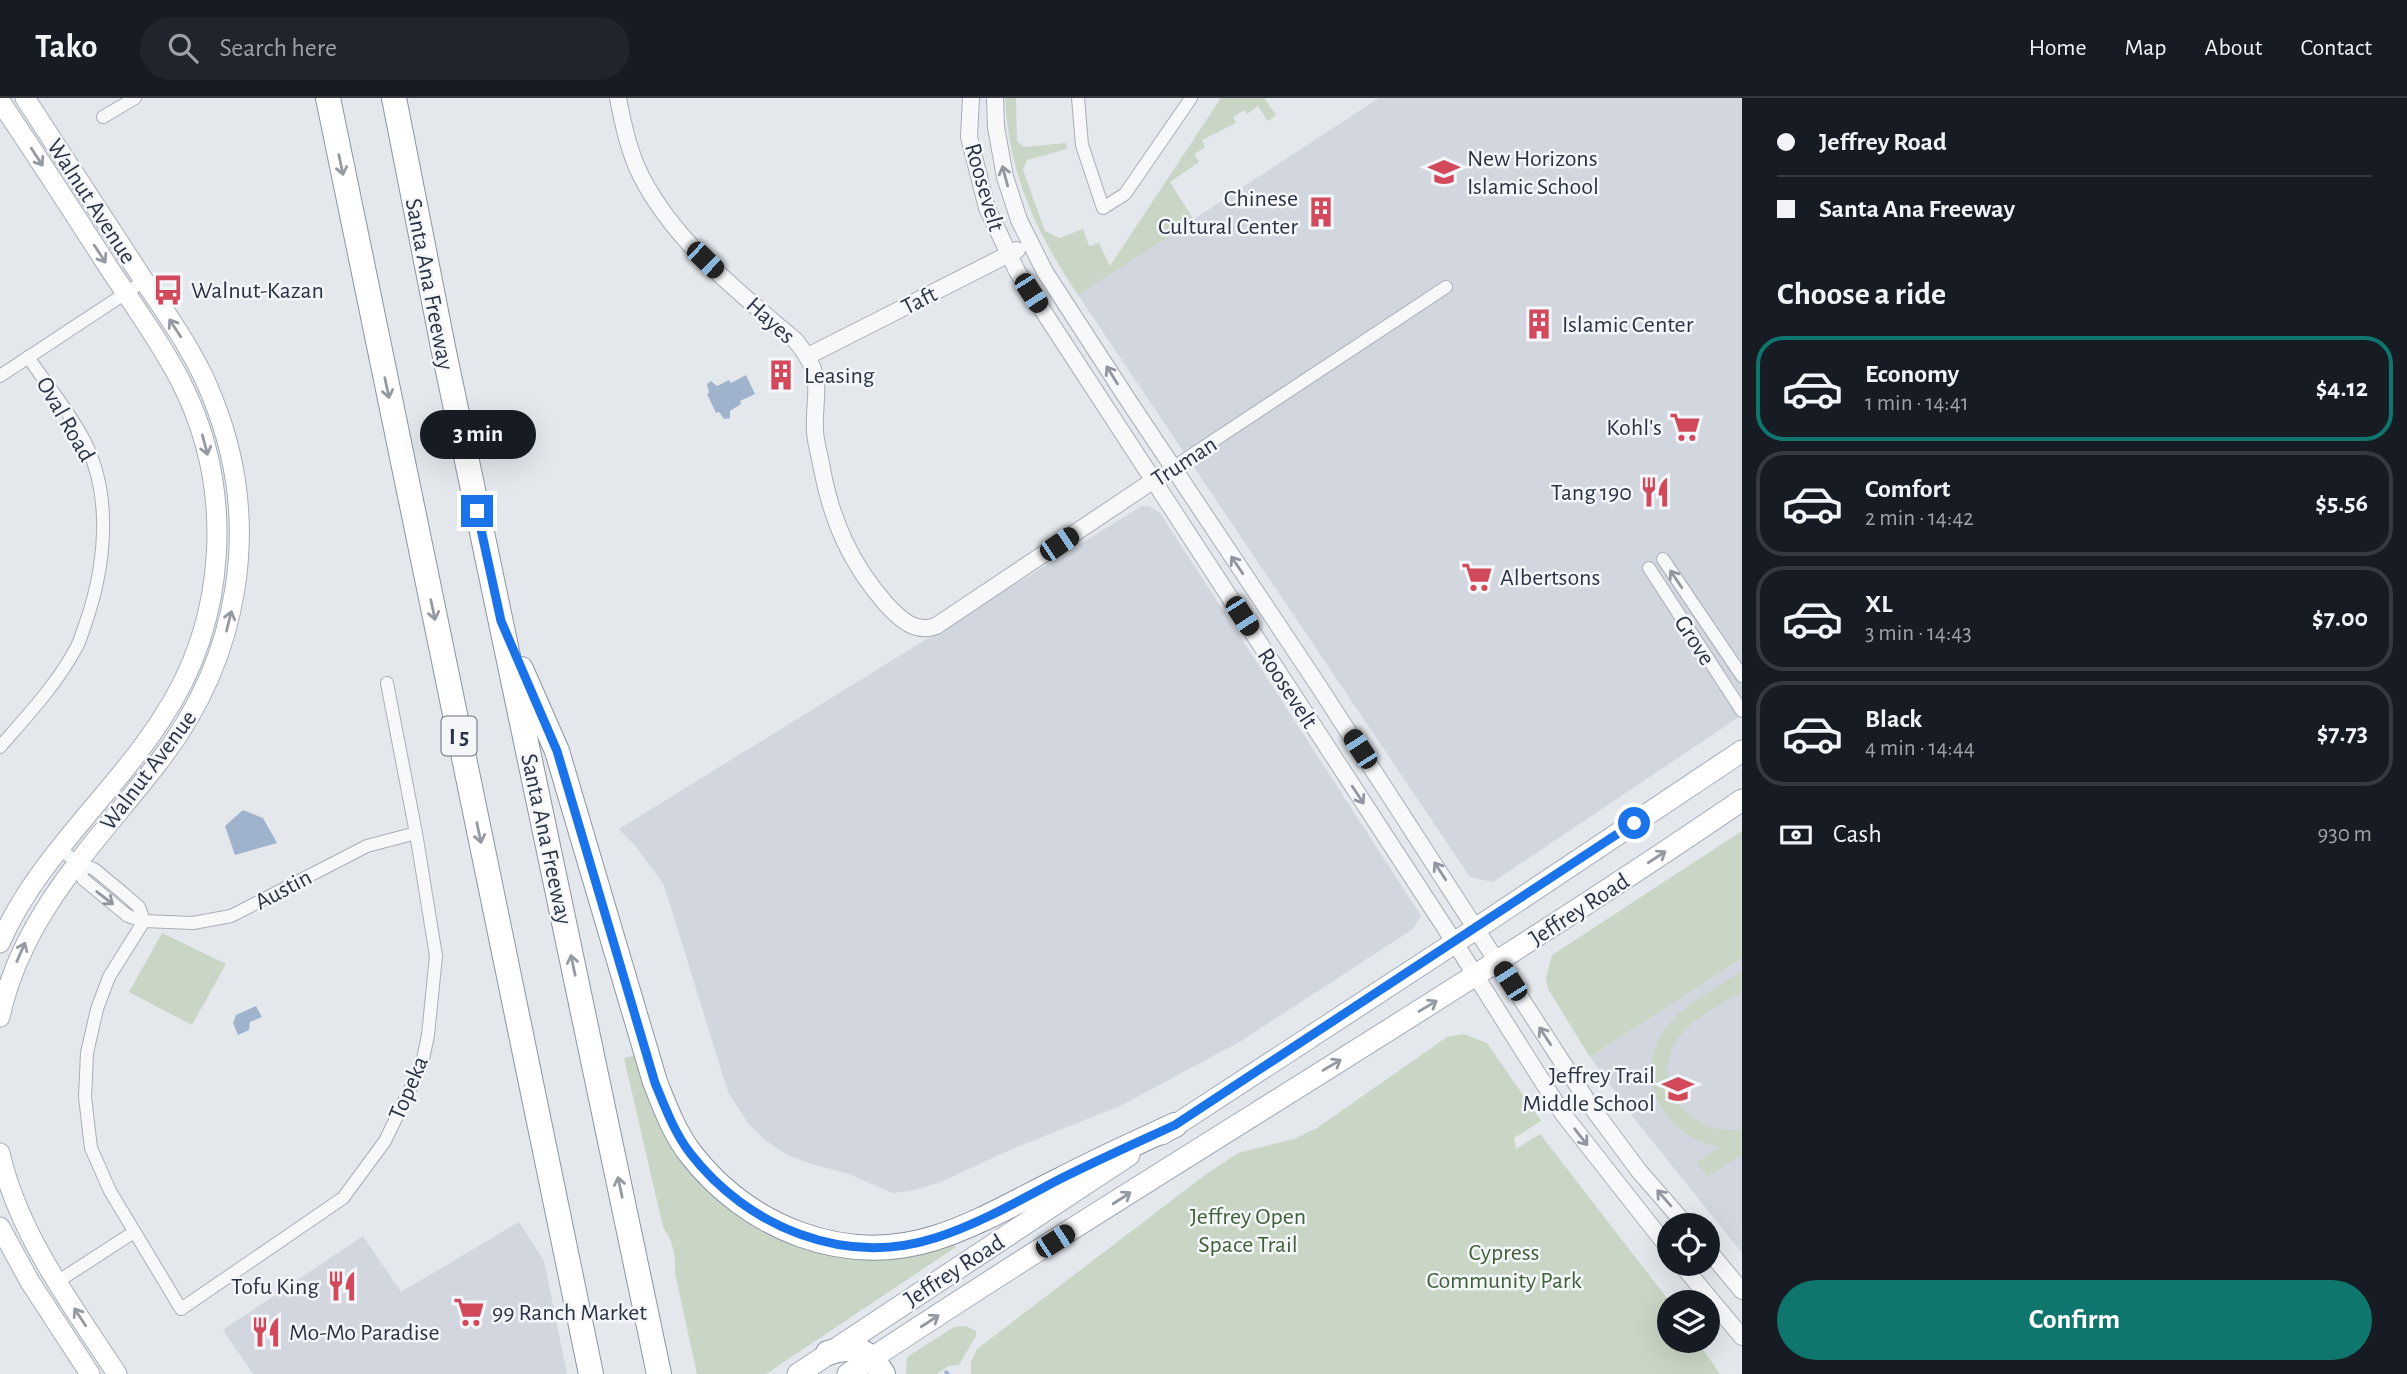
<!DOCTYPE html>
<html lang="en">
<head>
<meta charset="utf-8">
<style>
	body { margin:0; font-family:"Alegreya Sans",sans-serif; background:#20242c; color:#f1f3f6; height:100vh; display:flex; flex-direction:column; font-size:26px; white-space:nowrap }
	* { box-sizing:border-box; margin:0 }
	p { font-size:23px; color:#9ea1a6 }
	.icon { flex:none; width:38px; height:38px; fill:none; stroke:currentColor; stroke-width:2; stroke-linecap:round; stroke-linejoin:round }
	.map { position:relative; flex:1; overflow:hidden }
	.drawer { display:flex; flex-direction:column; background:#171b24; width:665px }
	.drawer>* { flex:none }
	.hud { display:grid; align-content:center; height:154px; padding:0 35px; background:#171b24 }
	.controls { position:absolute; left:1657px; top:1115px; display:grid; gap:14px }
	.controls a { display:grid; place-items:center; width:63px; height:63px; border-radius:50%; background:#171b24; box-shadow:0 7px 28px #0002; font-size:35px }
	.end { position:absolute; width:32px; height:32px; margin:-16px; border:9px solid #1a73e8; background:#fff; box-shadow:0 0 0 4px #fff }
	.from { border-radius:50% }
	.bubble { position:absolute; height:49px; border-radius:24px; background:#171b24; box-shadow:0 7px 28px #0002; font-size:23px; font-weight:700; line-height:49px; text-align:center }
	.car { position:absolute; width:21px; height:42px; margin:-21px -10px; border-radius:9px; box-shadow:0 0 5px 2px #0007; background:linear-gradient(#222 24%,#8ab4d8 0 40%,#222 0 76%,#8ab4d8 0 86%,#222 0) }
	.hud b { display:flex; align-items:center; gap:24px; height:66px; font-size:26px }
	.hud b+b { border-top:2px solid #363941 }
	.hud i { width:18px; height:18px; background:#f1f3f6 }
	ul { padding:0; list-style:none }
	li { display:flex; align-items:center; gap:21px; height:105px; margin:0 14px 10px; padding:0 21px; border:4px solid #363941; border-radius:28px }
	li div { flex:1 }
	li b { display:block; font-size:26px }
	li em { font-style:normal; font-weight:700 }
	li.current { border-color:#0f766e }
	li>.icon { width:63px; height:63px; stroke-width:1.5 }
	h2 { padding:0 35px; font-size:32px; line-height:84px }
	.pay { display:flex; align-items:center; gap:18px; height:77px; padding:0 35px; font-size:26px }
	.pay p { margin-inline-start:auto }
	.cta { display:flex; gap:14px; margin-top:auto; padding:14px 35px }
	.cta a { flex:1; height:80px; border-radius:42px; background:#0f766e; color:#fff; font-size:28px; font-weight:700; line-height:80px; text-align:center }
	header { display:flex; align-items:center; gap:42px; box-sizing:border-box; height:98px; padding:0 35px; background:#171b24; border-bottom:2px solid #363941 }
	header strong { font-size:33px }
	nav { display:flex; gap:38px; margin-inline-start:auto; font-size:24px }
	.search { width:490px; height:63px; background:#20242c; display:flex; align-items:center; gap:18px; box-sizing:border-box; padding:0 24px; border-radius:38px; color:#9ea1a6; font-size:26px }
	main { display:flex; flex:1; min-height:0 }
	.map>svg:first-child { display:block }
	.built { fill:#d2d6de }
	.green { fill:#c9d6c5 }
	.water { fill:#9fb4cc }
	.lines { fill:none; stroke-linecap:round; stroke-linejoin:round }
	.stream { stroke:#9fb4cc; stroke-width:3.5 }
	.minor-casing { stroke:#a9aeb7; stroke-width:14 }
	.tertiary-casing { stroke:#a9aeb7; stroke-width:18 }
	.secondary-casing { stroke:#a9aeb7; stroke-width:21 }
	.primary-casing { stroke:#a3abb8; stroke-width:23 }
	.motorway-casing { stroke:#8b94a3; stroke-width:26 }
	.minor { stroke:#f7f8fa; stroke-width:12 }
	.tertiary { stroke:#f7f8fa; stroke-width:16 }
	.secondary { stroke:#fff; stroke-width:19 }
	.primary { stroke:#fff; stroke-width:21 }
	.motorway { stroke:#fff; stroke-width:24 }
	.oneway { stroke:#959aa2 }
	.oneway2 { stroke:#9196a0 }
	.route { stroke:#1a73e8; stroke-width:9 }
	.labels { text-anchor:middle; stroke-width:5; stroke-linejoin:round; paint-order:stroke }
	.shield { fill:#f4f6f9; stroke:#676e7b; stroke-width:2 }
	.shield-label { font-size:23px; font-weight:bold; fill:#2b3445 }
	.poi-label { font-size:24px; fill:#2b3445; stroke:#f4f6f9; text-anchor:start }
	.street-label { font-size:24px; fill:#2b3445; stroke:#f4f6f9 }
	.park-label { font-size:24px; fill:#3f6138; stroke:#f4f6f9 }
</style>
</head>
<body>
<header>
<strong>Tako</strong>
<div class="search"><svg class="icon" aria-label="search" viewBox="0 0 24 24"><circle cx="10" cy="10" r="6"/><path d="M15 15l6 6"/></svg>Search here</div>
<nav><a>Home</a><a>Map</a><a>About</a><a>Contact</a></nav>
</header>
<main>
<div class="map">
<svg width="1742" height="1276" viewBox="0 0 1742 1276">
	<rect width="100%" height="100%" fill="#e4e7ec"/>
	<!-- built -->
	<path class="built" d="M1379,0H1742V617L1493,784L1470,779L1078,197Z
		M1142,408H1149L1160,415L1421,818L1413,831L1241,943L1122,1007L1010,1052L938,1085L910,1093L892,1095L849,1076L811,1066L788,1057L765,1042L748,1025L728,994L664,787L634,746L619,731Z
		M1742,860V1155L1637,1024L1590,959Z
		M519,1124L544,1163L567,1276H253L223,1232L363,1138L401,1194Z"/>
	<!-- green -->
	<path class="green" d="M1005,0H1016L1017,43L1024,49L1066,45L1067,51L1027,62L1023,72L1045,133L1059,140L1083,131L1089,148L1099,145L1110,168L1221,0H1264L1276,17L1268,23L1258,8L1247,16L1244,12L1233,19L1236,25L1202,42L1205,49L1194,56L1199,64L1170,84L1194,122L1078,197C1036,134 1009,77 1005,0Z
		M1742,733V860L1590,959L1548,891L1546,880L1552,857Z
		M162,835L226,866L192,927L129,894Z
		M1742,873V893C1721,907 1691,920 1677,942C1648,987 1692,1041 1742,1031V1056L1707,1079L1697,1064L1720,1049C1663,1039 1629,976 1668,927C1686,904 1718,889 1742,873Z
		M1464,936L1487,945L1541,1023L1514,1040L1516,1051L1540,1036L1670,1204V1242L1697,1243L1720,1276H971V1264L977,1251L1205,1077L1238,1055L1294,1041L1317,1030L1447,939Z
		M638,957L656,1013L777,1137L952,1145L956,1149L766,1276H697L675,1175C676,1158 673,1143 663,1129L624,960Z
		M966,1228L976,1233V1238L959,1267L948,1268L937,1276H906L907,1259L954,1229Z"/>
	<!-- water -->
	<path class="water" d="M746,277L755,296L740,303L741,306L730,313V320L724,321L719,314L716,315L707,296L709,295L707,286L711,283L717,288L729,282L731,285Z
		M243,712L263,720L277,745L235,757L225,728Z
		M256,908L262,919L250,924L249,932L238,937L233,925L236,917Z"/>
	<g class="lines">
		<!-- stream -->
		<path class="stream" d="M946,1274L948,1276"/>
		<!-- minor casing -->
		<g class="minor-casing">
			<path id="minor" d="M1078,0L1082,47L1103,110L1125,96L1191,0
				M103,19L135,0
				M0,278L144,183
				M1154,382L1446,189
				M1663,461L1742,578
				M1649,470L1742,613
				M0,649C26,619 56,587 75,552C80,544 82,535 85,527C105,470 113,400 85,344C70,314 47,287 28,259
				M60,751L78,765L94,771L123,795L139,809L144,823
				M78,765L83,781L128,818L144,823L193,825L231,818L367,748L416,735
				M144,823L109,879L97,911L87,955L85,999L91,1050L110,1093L181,1211L343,1100L385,1043L422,966L428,937L436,858L416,735L387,585
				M57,1184L134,1134"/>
		</g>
		<!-- tertiary casing -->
		<g class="tertiary-casing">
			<path id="tertiary" d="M618,0C623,26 629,54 641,78C676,146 739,194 796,243C827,282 813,292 815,334C816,346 820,359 822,371C832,424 851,466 886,506C900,521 915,536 936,528L1154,382
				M971,0L969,39L987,110L1017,173L1455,845L1563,1016L1670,1152
				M995,0L996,29L1005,79L1019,122L1045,174L1128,302L1316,584L1590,1007L1639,1073L1686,1127
				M808,258L1017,152
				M1708,1152L1742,1193
				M1681,1166L1742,1239"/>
		</g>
		<!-- secondary casing -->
		<g class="secondary-casing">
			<path id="secondary" d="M0,3C36,57 72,112 107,167C132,205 160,243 181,284C235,391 228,522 161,622C111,699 37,760 0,845
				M0,919C22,816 96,745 158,665C240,560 263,426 213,301C196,256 167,217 141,178C102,118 63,59 25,0
				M0,1055C19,1138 71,1205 117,1276
				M0,1129L30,1184L90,1276"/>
		</g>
		<!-- primary casing -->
		<g class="primary-casing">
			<path id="primary" d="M1162,1036L1477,830L1742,653
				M798,1276L1129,1057
				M848,1276C1143,1080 1449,902 1742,702"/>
		</g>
		<!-- motorway casing -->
		<g class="motorway-casing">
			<path id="motorway" d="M328,0L591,1276
				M394,0L443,249L659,1276
				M521,571L557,653L655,984C665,1009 674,1034 690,1055C747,1129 843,1169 935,1140C979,1126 1019,1102 1060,1082C1098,1062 1136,1045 1175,1027
				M828,1255C856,1246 868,1252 883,1276"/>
		</g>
		<!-- minor -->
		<use href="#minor" class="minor"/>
		<!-- tertiary -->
		<use href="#tertiary" class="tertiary"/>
		<!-- secondary -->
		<use href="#secondary" class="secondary"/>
		<!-- primary -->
		<use href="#primary" class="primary"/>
		<!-- motorway -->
		<use href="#motorway" class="motorway"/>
	</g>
	<!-- one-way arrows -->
	<defs><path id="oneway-shaft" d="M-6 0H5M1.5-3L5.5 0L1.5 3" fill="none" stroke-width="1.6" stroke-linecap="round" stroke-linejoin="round" transform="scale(1.75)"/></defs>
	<g class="oneway">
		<use href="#oneway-shaft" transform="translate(37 59) rotate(57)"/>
		<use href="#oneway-shaft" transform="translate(341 67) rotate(78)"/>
		<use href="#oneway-shaft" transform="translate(100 156) rotate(57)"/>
		<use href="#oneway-shaft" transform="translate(175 230) rotate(-123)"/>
		<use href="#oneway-shaft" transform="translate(387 290) rotate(78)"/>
		<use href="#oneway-shaft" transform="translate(205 347) rotate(75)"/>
		<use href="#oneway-shaft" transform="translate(433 512) rotate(78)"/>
		<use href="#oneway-shaft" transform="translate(229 523) rotate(-76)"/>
		<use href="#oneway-shaft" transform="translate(479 735) rotate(78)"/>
		<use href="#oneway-shaft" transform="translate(1657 759) rotate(-33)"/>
		<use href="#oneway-shaft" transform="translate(21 854) rotate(-66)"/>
		<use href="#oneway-shaft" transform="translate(573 867) rotate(-102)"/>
		<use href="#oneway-shaft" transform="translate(1428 908) rotate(-31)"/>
		<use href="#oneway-shaft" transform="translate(1332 967) rotate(-31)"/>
		<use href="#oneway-shaft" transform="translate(620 1089) rotate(-102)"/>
		<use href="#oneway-shaft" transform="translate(1122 1100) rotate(-33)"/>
		<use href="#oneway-shaft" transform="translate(80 1219) rotate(-123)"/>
		<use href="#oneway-shaft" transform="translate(930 1223) rotate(-33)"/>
	</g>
	<g class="oneway2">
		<use href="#oneway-shaft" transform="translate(1005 78) rotate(-105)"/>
		<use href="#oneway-shaft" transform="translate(1112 277) rotate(-122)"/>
		<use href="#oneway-shaft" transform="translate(1237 467) rotate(-124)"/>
		<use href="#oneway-shaft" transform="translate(1676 481) rotate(-124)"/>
		<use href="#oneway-shaft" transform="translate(1358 697) rotate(57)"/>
		<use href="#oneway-shaft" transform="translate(1440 773) rotate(-123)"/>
		<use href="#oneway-shaft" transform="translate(105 800) rotate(38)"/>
		<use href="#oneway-shaft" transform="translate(1545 938) rotate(-123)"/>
		<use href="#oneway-shaft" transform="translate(1581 1039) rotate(52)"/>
		<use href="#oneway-shaft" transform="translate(1664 1100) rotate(-131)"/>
	</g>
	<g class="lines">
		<!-- route -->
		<path class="route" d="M477,413L501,523L557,653L655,985C665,1009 674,1034 690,1055C747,1129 844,1169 935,1140C979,1126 1020,1102 1060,1081C1098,1062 1136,1045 1175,1027L1634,725"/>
	</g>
	<!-- icons -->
	<defs>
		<g id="school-bare" transform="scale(2.415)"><path d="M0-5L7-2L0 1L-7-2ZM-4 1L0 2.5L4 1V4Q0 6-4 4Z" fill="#d1495b" stroke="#f4f6f9" stroke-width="2.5" paint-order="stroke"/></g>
		<g id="building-bare" transform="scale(2.415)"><path d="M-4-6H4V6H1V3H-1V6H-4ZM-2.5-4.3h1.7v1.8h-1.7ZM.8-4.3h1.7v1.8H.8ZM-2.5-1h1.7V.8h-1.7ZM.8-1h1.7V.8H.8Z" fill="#d1495b" stroke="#f4f6f9" stroke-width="2.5" paint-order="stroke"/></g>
		<g id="bus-bare" transform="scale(2.415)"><path d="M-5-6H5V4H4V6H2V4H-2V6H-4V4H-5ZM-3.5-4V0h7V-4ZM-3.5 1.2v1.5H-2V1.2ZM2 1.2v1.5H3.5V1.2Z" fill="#d1495b" stroke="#f4f6f9" stroke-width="2.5" paint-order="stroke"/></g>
		<g id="supermarket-bare" transform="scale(2.415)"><path d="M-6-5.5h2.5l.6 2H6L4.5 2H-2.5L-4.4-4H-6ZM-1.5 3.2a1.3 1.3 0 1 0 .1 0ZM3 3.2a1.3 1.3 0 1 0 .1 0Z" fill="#d1495b" stroke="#f4f6f9" stroke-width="2.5" paint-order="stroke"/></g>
		<g id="restaurant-bare" transform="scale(2.415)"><path d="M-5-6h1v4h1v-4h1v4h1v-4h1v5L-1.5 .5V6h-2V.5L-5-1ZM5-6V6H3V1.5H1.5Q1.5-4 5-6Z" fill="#d1495b" stroke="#f4f6f9" stroke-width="2.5" paint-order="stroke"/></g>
	</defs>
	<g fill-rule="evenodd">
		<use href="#school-bare" x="1444" y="74"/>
		<use href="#building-bare" x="1321" y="114"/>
		<use href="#bus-bare" x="168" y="192"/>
		<use href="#building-bare" x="1539" y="226"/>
		<use href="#building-bare" x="781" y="277"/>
		<use href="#supermarket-bare" x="1685" y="329"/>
		<use href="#restaurant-bare" x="1655" y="394"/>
		<use href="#supermarket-bare" x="1477" y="479"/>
		<use href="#school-bare" x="1678" y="991"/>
		<use href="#restaurant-bare" x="342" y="1188"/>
		<use href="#supermarket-bare" x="469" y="1214"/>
		<use href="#restaurant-bare" x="266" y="1234"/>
	</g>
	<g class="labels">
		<!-- shield labels -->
		<rect class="shield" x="441.5" y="618.5" width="35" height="39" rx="5"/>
		<g class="shield-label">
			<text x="459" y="646">I 5</text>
		</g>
		<!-- poi labels -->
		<g class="poi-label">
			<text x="1467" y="68">New Horizons<tspan x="1467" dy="28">Islamic School</tspan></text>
			<text x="1298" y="108" text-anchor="end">Chinese<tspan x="1298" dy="28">Cultural Center</tspan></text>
			<text x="191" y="200">Walnut-Kazan</text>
			<text x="1562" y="234">Islamic Center</text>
			<text x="804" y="285">Leasing</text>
			<text x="1662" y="337" text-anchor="end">Kohl's</text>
			<text x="1632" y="402" text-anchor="end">Tang 190</text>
			<text x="1500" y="487">Albertsons</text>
			<text x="1655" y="985" text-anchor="end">Jeffrey Trail<tspan x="1655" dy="28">Middle School</tspan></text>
			<text x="319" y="1196" text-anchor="end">Tofu King</text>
			<text x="492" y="1222">99 Ranch Market</text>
			<text x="289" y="1242">Mo-Mo Paradise</text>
		</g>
		<!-- street labels -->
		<g class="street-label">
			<text transform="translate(985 89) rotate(74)" y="8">Roosevelt</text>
			<text transform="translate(92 103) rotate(57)" y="8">Walnut Avenue</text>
			<text transform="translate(430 186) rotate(79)" y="8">Santa Ana Freeway</text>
			<text transform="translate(919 202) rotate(-27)" y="8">Taft</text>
			<text transform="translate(771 222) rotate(42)" y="8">Hayes</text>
			<text transform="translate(66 321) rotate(60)" y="8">Oval Road</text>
			<text transform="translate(1184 363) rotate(-33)" y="8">Truman</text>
			<text transform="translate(1695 542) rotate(57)" y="8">Grove</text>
			<text transform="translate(1288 590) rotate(57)" y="8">Roosevelt</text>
			<text transform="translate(148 672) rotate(-53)" y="8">Walnut Avenue</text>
			<text transform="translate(547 741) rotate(78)" y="8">Santa Ana Freeway</text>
			<text transform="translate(283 791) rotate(-28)" y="8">Austin</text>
			<text transform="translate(1579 811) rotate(-33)" y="8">Jeffrey Road</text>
			<text transform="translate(408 990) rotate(-67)" y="8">Topeka</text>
			<text transform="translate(954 1172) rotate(-33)" y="8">Jeffrey Road</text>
		</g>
		<!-- park labels -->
		<g class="park-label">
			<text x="1248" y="1126">Jeffrey Open<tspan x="1248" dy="28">Space Trail</tspan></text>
			<text x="1504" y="1162">Cypress<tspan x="1504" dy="28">Community Park</tspan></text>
		</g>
	</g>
</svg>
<div class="controls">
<a><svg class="icon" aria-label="locate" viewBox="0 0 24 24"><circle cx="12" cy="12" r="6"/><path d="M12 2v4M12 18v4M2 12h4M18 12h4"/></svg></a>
<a><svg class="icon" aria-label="layers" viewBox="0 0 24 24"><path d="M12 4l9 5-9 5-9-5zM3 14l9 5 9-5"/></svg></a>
</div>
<i class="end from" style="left:1634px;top:725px"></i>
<i class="end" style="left:477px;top:413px"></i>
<div class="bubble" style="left:420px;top:312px;width:116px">3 min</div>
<i class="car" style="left:705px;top:162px;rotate:134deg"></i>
<i class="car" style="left:1031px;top:195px;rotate:147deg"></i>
<i class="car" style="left:1059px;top:446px;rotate:56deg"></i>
<i class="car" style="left:1242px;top:518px;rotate:147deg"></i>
<i class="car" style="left:1360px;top:651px;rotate:327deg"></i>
<i class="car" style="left:1510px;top:883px;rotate:327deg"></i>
<i class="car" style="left:1055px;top:1143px;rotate:57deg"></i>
</div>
<section class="drawer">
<div class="hud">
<b><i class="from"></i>Jeffrey Road</b>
<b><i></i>Santa Ana Freeway</b>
</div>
<h2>Choose a ride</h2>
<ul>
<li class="current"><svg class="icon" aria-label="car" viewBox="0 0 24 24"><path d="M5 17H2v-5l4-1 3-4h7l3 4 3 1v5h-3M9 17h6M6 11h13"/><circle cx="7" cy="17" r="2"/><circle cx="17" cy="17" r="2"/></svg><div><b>Economy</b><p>1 min · 14:41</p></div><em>$4.12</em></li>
<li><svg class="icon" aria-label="car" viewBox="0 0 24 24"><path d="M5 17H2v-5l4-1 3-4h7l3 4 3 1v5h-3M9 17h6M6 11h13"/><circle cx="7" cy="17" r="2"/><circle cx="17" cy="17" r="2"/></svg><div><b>Comfort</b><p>2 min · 14:42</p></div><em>$5.56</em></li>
<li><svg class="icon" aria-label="car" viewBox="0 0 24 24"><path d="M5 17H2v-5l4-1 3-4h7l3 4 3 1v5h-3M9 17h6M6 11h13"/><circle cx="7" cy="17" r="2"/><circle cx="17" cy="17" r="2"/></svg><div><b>XL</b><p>3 min · 14:43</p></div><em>$7.00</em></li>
<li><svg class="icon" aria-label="car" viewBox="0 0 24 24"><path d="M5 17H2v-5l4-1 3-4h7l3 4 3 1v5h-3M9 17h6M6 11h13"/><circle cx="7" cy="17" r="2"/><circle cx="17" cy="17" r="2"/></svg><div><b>Black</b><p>4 min · 14:44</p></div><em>$7.73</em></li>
</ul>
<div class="pay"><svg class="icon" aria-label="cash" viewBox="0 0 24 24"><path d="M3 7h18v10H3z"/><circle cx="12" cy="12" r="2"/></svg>Cash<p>930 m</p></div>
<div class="cta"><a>Confirm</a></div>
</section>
</main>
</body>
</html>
